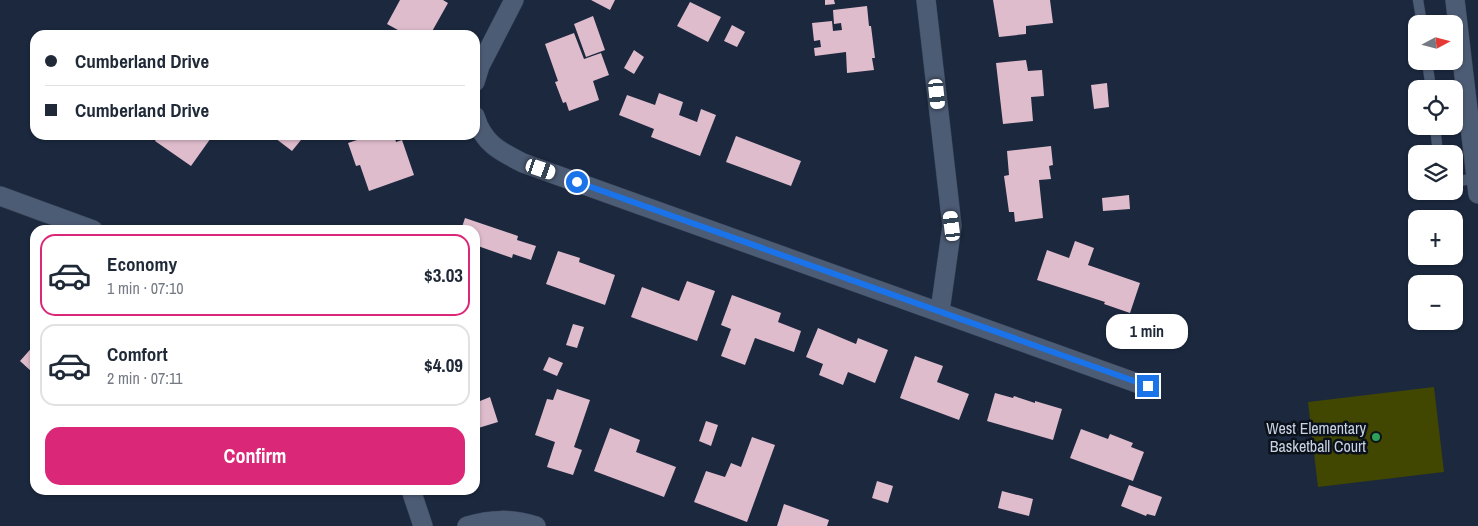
<!DOCTYPE html>
<html lang="en">
<head>
<meta charset="utf-8">
<style>
	body { margin:0; font-family:"Archivo Narrow",sans-serif; background:#f6f6f7; color:#1f2937; height:100vh; display:flex; flex-direction:column; font-size:19px; white-space:nowrap }
	* { box-sizing:border-box; margin:0 }
	p { font-size:16px; color:#747a83 }
	.icon { flex:none; width:28px; height:28px; fill:none; stroke:currentColor; stroke-width:2; stroke-linecap:round; stroke-linejoin:round }
	.map { position:relative; flex:1; overflow:hidden }
	.drawer { position:absolute; left:30px; top:225px; width:450px; height:270px; display:flex; flex-direction:column; background:#fff; border-radius:15px; box-shadow:0 1px 4px #0004 }
	.drawer>* { flex:none }
	.guide { position:absolute; left:30px; top:30px; width:450px; height:110px; border-radius:15px; box-shadow:0 1px 4px #0004; display:grid; align-content:center; height:110px; padding:0 15px; background:#fff }
	.needle { width:32px; rotate:83deg }
	.tools { position:absolute; left:1408px; top:15px; display:grid; gap:10px }
	.tools a { display:grid; place-items:center; width:55px; height:55px; border-radius:10px; background:#fff; box-shadow:0 1px 4px #0004; font-size:25px }
	.end { position:absolute; width:22px; height:22px; margin:-11px; border:6px solid #1a73e8; background:#fff; box-shadow:0 0 0 2px #fff }
	.from { border-radius:50% }
	.bubble { position:absolute; height:35px; border-radius:15px; background:#fff; box-shadow:0 1px 4px #0004; font-size:16px; font-weight:700; line-height:35px; text-align:center }
	.car { position:absolute; width:15px; height:30px; margin:-15px -8px; border-radius:6px; box-shadow:0 0 4px 1px #0007; background:linear-gradient(#fff 24%,#345 0 40%,#fff 0 76%,#345 0 86%,#fff 0) }
	.guide b { display:flex; align-items:center; gap:18px; height:48px; font-size:19px }
	.guide b+b { border-top:1px solid #e0e1e3 }
	.guide i { width:12px; height:12px; background:#1f2937 }
	ul { padding:9px 0 0; list-style:none }
	li { display:flex; align-items:center; gap:15px; height:82px; margin:0 10px 8px; padding:0 5px; border:2px solid #e0e1e3; border-radius:15px }
	li div { flex:1 }
	li b { display:block; font-size:19px }
	li em { font-style:normal; font-weight:700 }
	li.selected { border-color:#db2777 }
	li>.icon { width:45px; height:45px; stroke-width:1.5 }
	.action { display:flex; gap:10px; margin-top:auto; padding:10px 15px }
	.action a { flex:1; height:58px; border-radius:15px; background:#db2777; color:#fff; font-size:20px; font-weight:700; line-height:58px; text-align:center }
	.map>svg:first-child { display:block }
	.green { fill:#414600 }
	.building { fill:#dfbccc }
	.lines { fill:none; stroke-linecap:round; stroke-linejoin:round }
	.lane-casing { stroke:#384356; stroke-width:11 }
	.street-casing { stroke:#384356; stroke-width:20 }
	.lane { stroke:#4d5c75; stroke-width:10 }
	.street { stroke:#4d5c75; stroke-width:19 }
	.route { stroke:#1a73e8; stroke-width:6 }
	.leisure-dot { fill:#2e9e5b; stroke:#0b111b; stroke-width:2 }
	.labels { text-anchor:middle; stroke-width:5; stroke-linejoin:round; paint-order:stroke }
	.poi-label { font-size:16px; fill:#cad3e2; stroke:#0b111b; text-anchor:end }
</style>
</head>
<body>
<div class="map">
<svg width="1478" height="526" viewBox="0 0 1478 526">
	<rect width="100%" height="100%" fill="#1b283e"/>
	<!-- green -->
	<path class="green" d="M1434,387L1444,472L1318,487L1308,402Z"/>
	<!-- building -->
	<path class="building" d="M400,0H443L448,3L430,35H407L387,24Z
		M591,0H615L610,10Z
		M825,0H834L835,4L825,5Z
		M993,0H1050L1053,23L1026,26V34L999,37Z
		M690,2L721,17L708,42L677,26Z
		M867,6L869,26H871L875,58H872L874,70L847,73L846,52L815,56L814,48L821,47L820,40L814,41L812,23L832,21L833,31L842,30L841,23L834,24L833,10Z
		M593,16L605,50L586,57L574,24Z
		M732,25L745,32L737,47L724,41Z
		M574,33L584,59L601,53L609,75L593,81L599,100L569,111L566,102L563,103L555,82L558,81L545,44Z
		M634,50L644,57L634,74L624,68Z
		M1026,60L1028,71L1042,70L1044,96L1031,97L1033,121L1003,124L996,63Z
		M1107,83L1109,107L1094,109L1091,85Z
		M659,93L683,102L679,115L697,122L701,109L716,115L700,156L651,137L654,129L619,115L627,95L655,105Z
		M159,135H213L191,166L155,141Z
		M271,135H305L292,151Z
		M362,135H394L396,142L402,140L414,175L369,191L360,165L356,166L348,143L363,138Z
		M736,136L801,161L791,186L726,162Z
		M1051,146L1053,165L1049,166L1051,179L1039,180L1043,218L1015,222L1014,212H1009L1004,176L1009,175L1007,151Z
		M1129,195L1130,209L1103,211L1102,198Z
		M465,218L518,236L517,240L536,246L531,260L513,254L512,258L475,245V230H461Z
		M1075,241L1094,248L1088,265L1140,283L1130,313L1104,304L1105,302L1037,280L1047,250L1069,258Z
		M558,251L580,258L579,262L615,275L605,305L546,284Z
		M687,281L715,291L697,341L631,317L642,287L679,301Z
		M732,295L781,313L778,322L801,331L794,352L755,338L745,365L721,356L731,329L721,325Z
		M573,324L584,327L577,348L566,345Z
		M818,328L856,344L858,338L888,350L875,383L848,372L843,385L819,375L823,364L806,357Z
		M35,344V369L32,372L20,361Z
		M915,356L943,366L937,382L969,394L959,420L900,398Z
		M549,357L563,363L557,376L543,370Z
		M475,387L480,401L490,397L498,422L475,429Z
		M557,389L590,400L574,447L582,450L573,475L547,467L555,442L535,435L547,399L553,400Z
		M995,393L1013,398L1014,396L1035,403V401L1062,409L1053,440L987,421Z
		M706,421L718,425L711,446L699,441Z
		M610,428L640,440L636,452L676,467L664,497L594,471Z
		M1081,429L1108,439L1110,434L1133,443L1131,447L1144,452L1133,481L1070,458Z
		M752,437L775,445L747,522L694,502L706,471L725,477L731,463L741,467Z
		M877,481L893,486L888,503L872,498Z
		M1129,485L1162,497L1155,516L1147,514L1146,516L1121,506Z
		M1002,491L1033,499L1029,516L998,508Z
		M784,504L829,520L827,526H777Z"/>
	<g class="lines">
		<!-- lane casing -->
		<g class="lane-casing">
			<path id="lane" d="M1418,0L1422,24
				M1427,61L1431,89
				M1435,126L1438,154
				M1454,182L1476,178"/>
		</g>
		<!-- street casing -->
		<g class="street-casing">
			<path id="street" d="M926,0L952,226L940,311
				M1455,0L1478,194
				M475,82L480,66L514,0
				M475,116C483,143 499,151 523,163L1148,387
				M0,196L93,230
				M411,490L423,526
				M467,526C491,519 512,518 536,526"/>
		</g>
		<!-- lane -->
		<use href="#lane" class="lane"/>
		<!-- street -->
		<use href="#street" class="street"/>
	</g>
	<g class="lines">
		<!-- route -->
		<path class="route" d="M577,182L1148,386"/>
	</g>
	<!-- markers -->
	<circle class="leisure-dot" cx="1376" cy="437" r="5"/>
	<g class="labels">
		<!-- poi labels -->
		<g class="poi-label">
			<text x="1366" y="434">West Elementary<tspan x="1366" dy="18">Basketball Court</tspan></text>
		</g>
	</g>
</svg>
<div class="tools">
<a><svg class="needle" viewBox="-14 -14 28 28"><path d="M0-13l5 13h-10z" fill="#e53935"/><path d="M0 13l5-13h-10z" fill="#747a83"/></svg></a>
<a><svg class="icon" aria-label="locate" viewBox="0 0 24 24"><circle cx="12" cy="12" r="6"/><path d="M12 2v4M12 18v4M2 12h4M18 12h4"/></svg></a>
<a><svg class="icon" aria-label="layers" viewBox="0 0 24 24"><path d="M12 4l9 5-9 5-9-5zM3 14l9 5 9-5"/></svg></a>
<a>+</a>
<a>−</a>
</div>
<i class="end from" style="left:577px;top:182px"></i>
<i class="end" style="left:1148px;top:386px"></i>
<div class="bubble" style="left:1106px;top:314px;width:82px">1 min</div>
<i class="car" style="left:937px;top:94px;rotate:174deg"></i>
<i class="car" style="left:541px;top:169px;rotate:109deg"></i>
<i class="car" style="left:952px;top:226px;rotate:353deg"></i>
<div class="guide">
<b><i class="from"></i>Cumberland Drive</b>
<b><i></i>Cumberland Drive</b>
</div>
<section class="drawer">
<ul>
<li class="selected"><svg class="icon" aria-label="car" viewBox="0 0 24 24"><path d="M5 17H2v-5l4-1 3-4h7l3 4 3 1v5h-3M9 17h6M6 11h13"/><circle cx="7" cy="17" r="2"/><circle cx="17" cy="17" r="2"/></svg><div><b>Economy</b><p>1 min · 07:10</p></div><em>$3.03</em></li>
<li><svg class="icon" aria-label="car" viewBox="0 0 24 24"><path d="M5 17H2v-5l4-1 3-4h7l3 4 3 1v5h-3M9 17h6M6 11h13"/><circle cx="7" cy="17" r="2"/><circle cx="17" cy="17" r="2"/></svg><div><b>Comfort</b><p>2 min · 07:11</p></div><em>$4.09</em></li>
</ul>
<div class="action"><a>Confirm</a></div>
</section>
</div>
</body>
</html>
